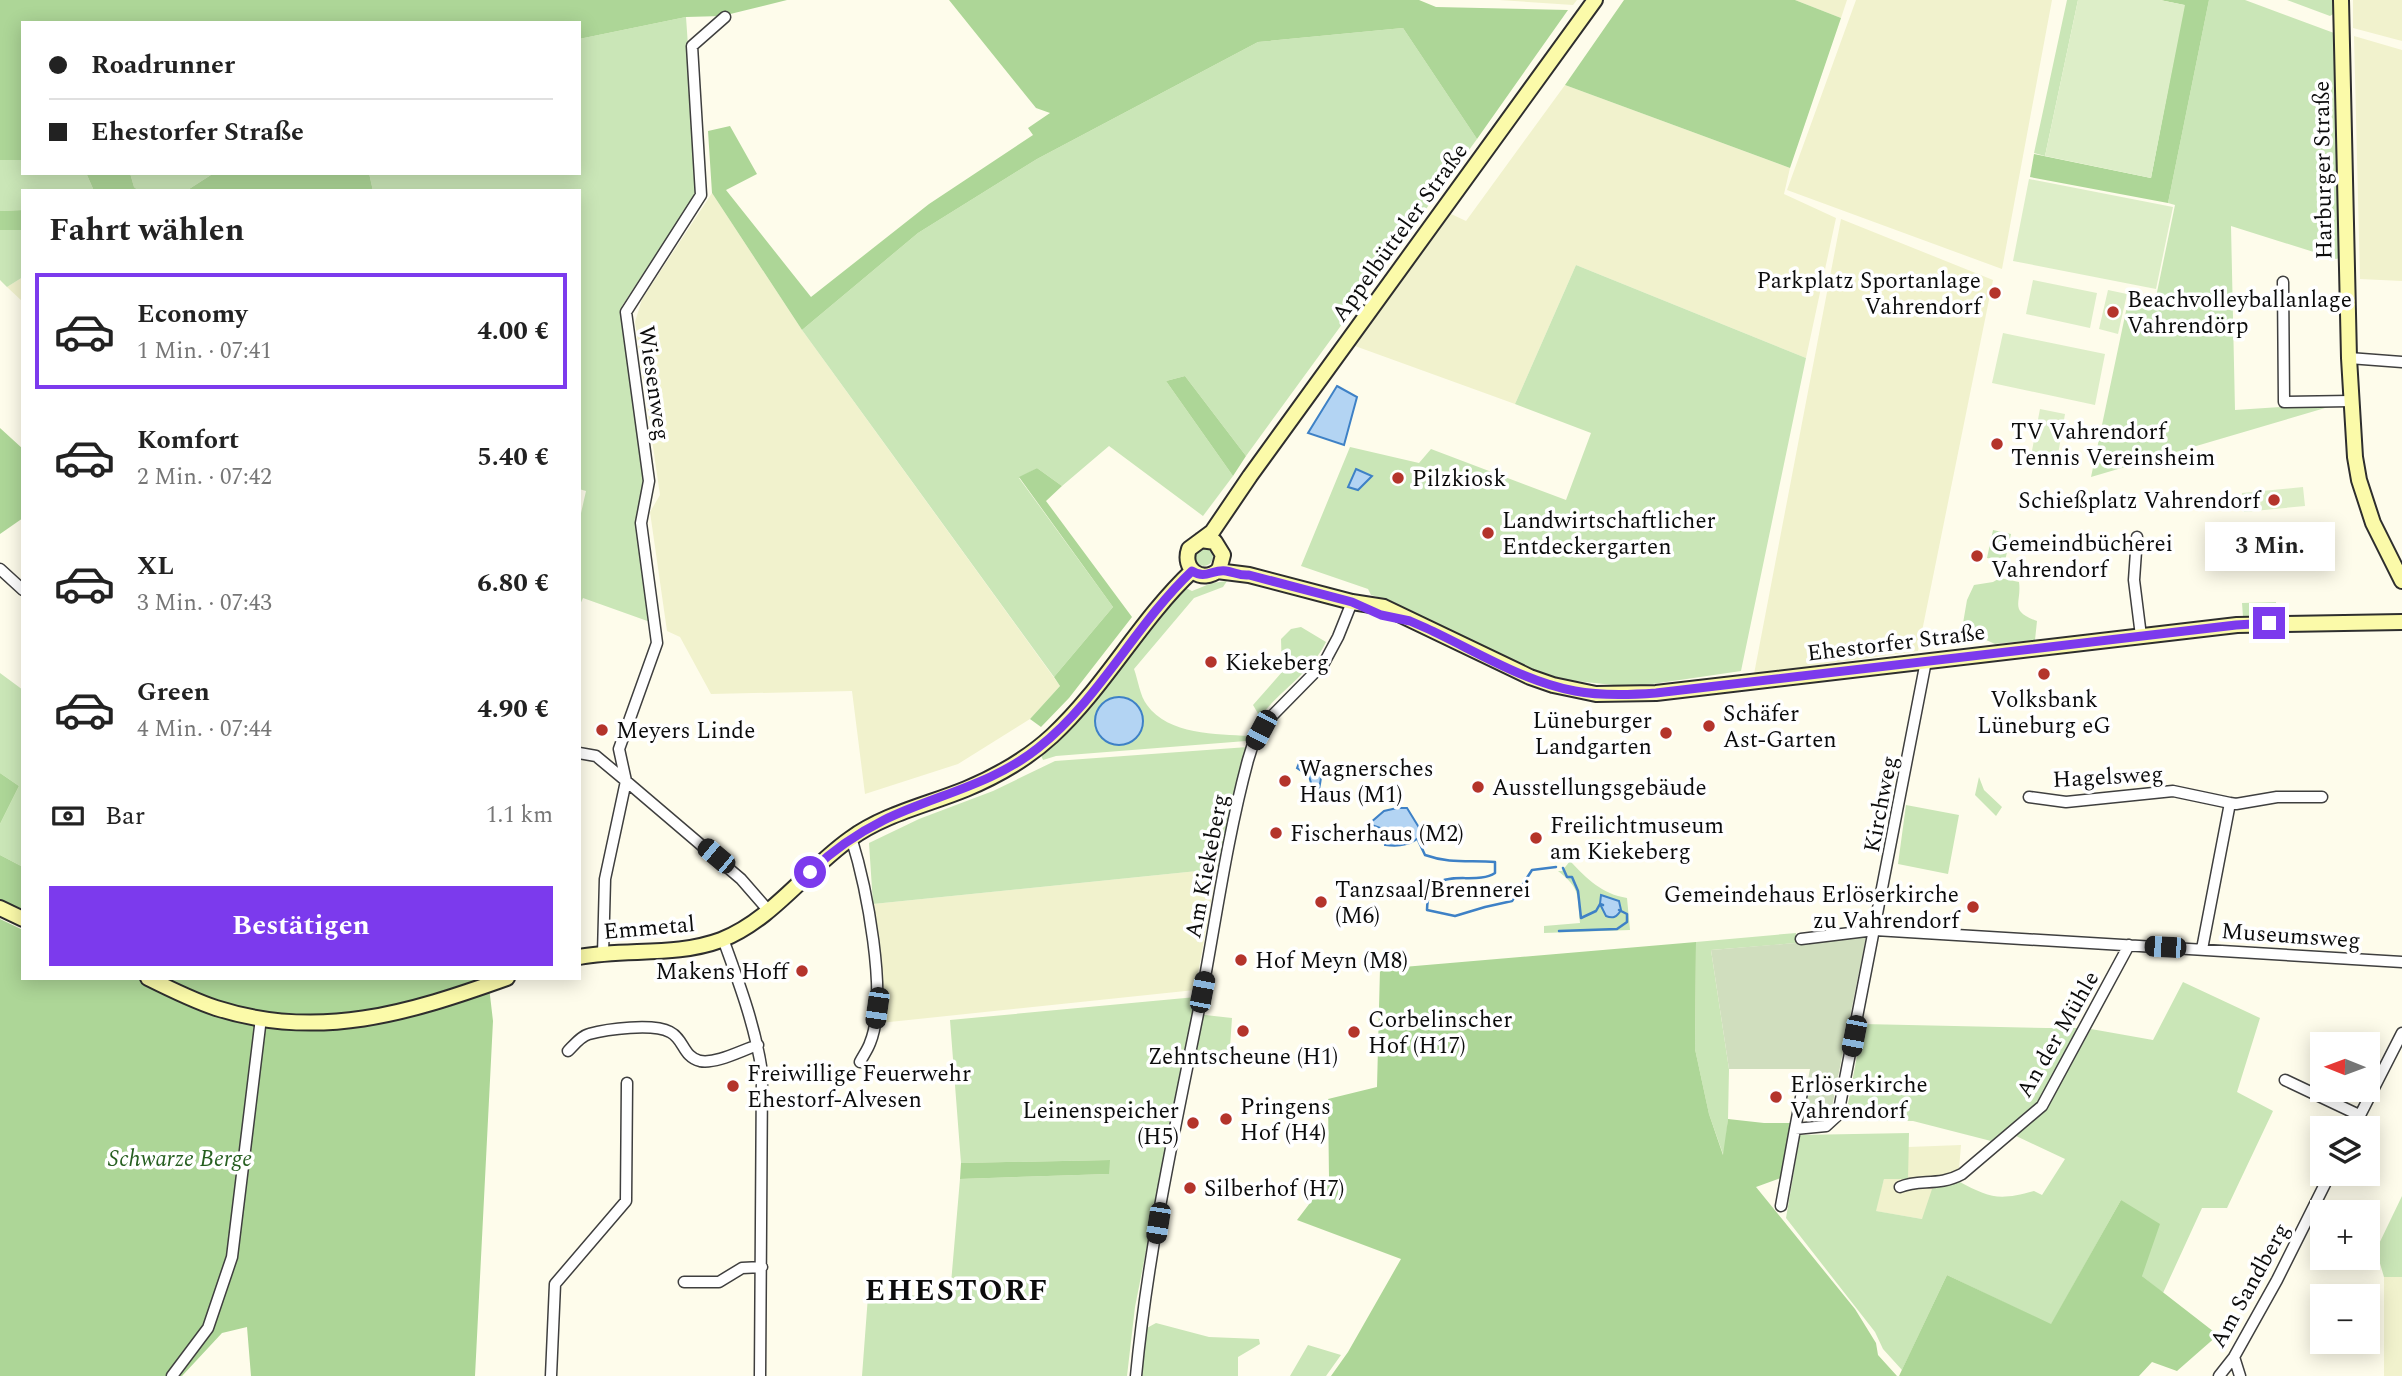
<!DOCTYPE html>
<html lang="de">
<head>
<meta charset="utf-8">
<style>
	body { margin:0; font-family:Spectral,serif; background:#f6f6f6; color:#222; height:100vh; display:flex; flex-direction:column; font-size:26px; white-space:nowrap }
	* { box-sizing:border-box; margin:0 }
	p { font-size:23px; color:#767676 }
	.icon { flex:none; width:38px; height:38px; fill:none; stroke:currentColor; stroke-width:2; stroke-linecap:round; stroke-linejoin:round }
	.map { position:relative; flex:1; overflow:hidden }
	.panel { position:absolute; left:21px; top:189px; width:560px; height:791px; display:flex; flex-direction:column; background:#fff; border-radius:0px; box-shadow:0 4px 18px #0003 }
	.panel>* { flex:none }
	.hud { position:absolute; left:21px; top:21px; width:560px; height:154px; border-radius:0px; box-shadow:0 4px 18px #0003; display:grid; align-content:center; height:154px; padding:0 28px; background:#fff }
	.needle { width:46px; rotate:271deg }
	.fabs { position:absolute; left:2310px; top:1032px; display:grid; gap:14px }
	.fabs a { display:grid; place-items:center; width:70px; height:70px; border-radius:0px; background:#fff; box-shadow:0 4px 18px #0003; font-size:35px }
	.end { position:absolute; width:32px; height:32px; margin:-16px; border:9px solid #7c3aed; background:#fff; box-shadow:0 0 0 4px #fff }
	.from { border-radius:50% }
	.bubble { position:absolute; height:49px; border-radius:0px; background:#fff; box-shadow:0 4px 18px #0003; font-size:23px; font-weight:700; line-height:49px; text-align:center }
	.car { position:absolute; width:21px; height:42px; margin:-21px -10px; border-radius:9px; box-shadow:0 0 5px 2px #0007; background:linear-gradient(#222 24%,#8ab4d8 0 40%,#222 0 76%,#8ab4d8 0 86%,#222 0) }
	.hud b { display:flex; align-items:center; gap:24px; height:66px; font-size:26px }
	.hud b+b { border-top:2px solid #e0e0e0 }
	.hud i { width:18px; height:18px; background:#222 }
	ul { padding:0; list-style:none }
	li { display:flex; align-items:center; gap:21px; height:116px; margin:0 14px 10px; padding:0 14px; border:4px solid transparent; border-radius:0px }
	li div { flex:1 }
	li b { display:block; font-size:26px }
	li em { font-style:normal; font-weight:700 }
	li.active { border-color:#7c3aed }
	li>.icon { width:63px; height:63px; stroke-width:1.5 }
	h2 { padding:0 28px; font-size:32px; line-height:84px }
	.pay { display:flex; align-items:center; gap:18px; height:77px; padding:0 28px; font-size:26px }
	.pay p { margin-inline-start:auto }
	.cta { display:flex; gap:14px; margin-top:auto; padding:14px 28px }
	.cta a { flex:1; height:80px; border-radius:0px; background:#7c3aed; color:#fff; font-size:28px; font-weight:700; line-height:80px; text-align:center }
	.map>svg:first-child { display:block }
	.farmland { fill:#f1f2cd }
	.green { fill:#cae6b7 }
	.forest { fill:#add697 }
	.cemetery { fill:#d0debe }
	.pitch { fill:#ddeec8 }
	.water { fill:#b3d4f3; stroke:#3e81c6; stroke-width:2 }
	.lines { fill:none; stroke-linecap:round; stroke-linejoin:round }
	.stream { stroke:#3e81c6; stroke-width:2.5 }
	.street-casing { stroke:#3f3f3f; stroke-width:13 }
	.secondary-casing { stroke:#2e2e2e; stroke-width:18 }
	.street { stroke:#fff; stroke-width:10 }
	.secondary { stroke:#fbfaa9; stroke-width:14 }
	.route { stroke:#7c3aed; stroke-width:9 }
	.poi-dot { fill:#b4342b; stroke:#fff; stroke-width:2.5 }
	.labels { text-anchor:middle; stroke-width:7; stroke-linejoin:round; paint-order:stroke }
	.street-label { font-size:23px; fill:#0c0c0c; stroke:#fff }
	.poi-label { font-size:23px; fill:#0c0c0c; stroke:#fff; text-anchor:start }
	.park-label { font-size:23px; font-style:italic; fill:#265f20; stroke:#fff }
	.district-label { font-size:30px; font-weight:bold; letter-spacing:2px; fill:#0c0c0c; stroke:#fff }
</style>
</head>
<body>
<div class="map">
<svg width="2402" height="1376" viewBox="0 0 2402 1376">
	<rect width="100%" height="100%" fill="#fefceb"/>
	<!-- farmland -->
	<path class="farmland" d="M1499,0H1577L1573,5Z
		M1795,0H1847L1841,18Z
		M1856,0H2052L2002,269L1787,190Z
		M2353,0H2402V41L2353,28Z
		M2354,36L2402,50V281L2360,279Z
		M1565,85L1790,168L1784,194L1836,218L1806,358L1576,265L1515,404L1355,346L1449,213L1466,221Z
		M712,193L802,330L1060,686L1030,719L958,764L865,794L852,691L711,694L680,637L667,631L650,512L660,495L635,322L642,299Z
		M1841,219L1993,280L1918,651L1754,674Z
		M23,277V302L7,287Z
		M1217,869L1195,990L880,1023L873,904Z
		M1961,1145L1958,1181L1922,1219L1875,1211L1884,1179L1908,1178V1147Z
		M2384,1277H2402V1376H2384Z"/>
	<!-- green -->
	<path class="green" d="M2067,0H2078L2045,156L2034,153Z
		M2209,0H2245L2334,33L2343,257L2336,259L2231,226L2235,410L2342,403L2091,477L2130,292L2156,297L2175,205L2168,203Z
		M2287,0H2335V13L2330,16Z
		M686,17L698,190L622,306L647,477L639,519L653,623L583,598L579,607V522L586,491L579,489V191H373L369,173H579V39Z
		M1403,28L1477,139L1246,456L1185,376L1166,381L1233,476L1203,516L1109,446L1062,486L1037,468L1019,478L1113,607L1054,677L802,330L918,233L1037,159L1258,42Z
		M0,160H23V173H90L87,175L94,191H23V210L0,211Z
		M130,173H214L186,191H139L134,187Z
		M0,230H23V277L7,287L0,280Z
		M1576,265L1806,358L1741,671L1632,687L1557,679L1502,657L1388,604L1385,599L1371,595L1368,589L1301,566L1350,447L1419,463L1431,449L1566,500L1591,433L1515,404Z
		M1993,530L2011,534L2005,561L1987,558Z
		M1195 557a9 9 0 1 1 18 0a9 9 0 1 1-18 0Z
		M2000,578L2019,582C2022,603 2008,611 2037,621L2035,640L1995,644L1962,629L1967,600L1974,585L1993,582Z
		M1227,581L1223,587L1194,598L1134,669C1138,680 1140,696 1147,705C1168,735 1217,734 1249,736L1246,741L1056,756L1043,760L1040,753L1186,588L1192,591L1212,583Z
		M2276,602V616L2243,617L2242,603Z
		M1301,627L1326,642C1311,673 1280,690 1260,717L1253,705L1282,672L1281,639L1291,629Z
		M0,673L23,690V867L0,855V824L19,786L0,773Z
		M1248,747L1237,780L1217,869L873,904L869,843L919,819L993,791L1055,761Z
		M1979,777L1984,790L2002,807L1996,816L1975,795Z
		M1906,805L1959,815L1948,874L1898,864Z
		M1570,861C1587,879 1602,894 1627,898L1630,930L1544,933V926L1580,923C1577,894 1581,889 1558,871H1562Z
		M1796,933L1797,943L1711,950L1729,1069L1728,1119L1724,1157L1709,1114L1695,1049L1696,942Z
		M2183,982L2260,1018L2237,1092L2273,1111L2227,1208H2202L2163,1293L2142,1276L2121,1200L2051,1325L1947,1275L1902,1370L1883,1349L1875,1332L1786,1218L1800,1135L1909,1133L1908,1179H1884L1876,1211L1922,1219L1932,1189L1958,1181C1990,1198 1998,1201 2034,1191L2042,1195L2065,1159L2014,1135L2046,1109L2091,1029L2153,1040Z
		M1196,997L1135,1307L1127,1376H862L868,1296L950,1295L960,1179L1109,1174V1160L961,1163L950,1020Z
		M1196,1014L1232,1018L1229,1062L1186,1069Z
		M1863,1024L2047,1028H2077L2037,1104L1991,1141L1913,1121L1845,1120Z
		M2402,1196V1277H2384L2376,1250Z
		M1156,1323L1209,1337L1259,1339L1260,1344L1238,1357V1376H1140L1145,1329Z
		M1308,1345L1341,1355L1326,1376H1290Z"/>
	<!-- forest -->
	<path class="forest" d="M0,0H787L722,16L686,17L579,39V23H23V160H0Z
		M949,0H1419L1436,7L1568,10L1477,139L1403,28L1258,42L1037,159L918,233L802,330L712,193L708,131L730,126L757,174L726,190L811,297L929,204L1033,135L1028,128L1050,113L1036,108Z
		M1624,0H1795L1841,18L1790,168L1565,85Z
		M2160,0H2209L2168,203L2030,177L2034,154L2151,178L2184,5Z
		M90,173H130L134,187L139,191H94L87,175Z
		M214,173H369L373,191H186Z
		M23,210V230H0V211Z
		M1185,376L1246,456L1233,476L1166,381Z
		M0,428L23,449V518L0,534Z
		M1037,468L1062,486L1046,501L1132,617L1069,698L1041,727L1030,719L1060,686L1054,677L1113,607L1019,477Z
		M0,773L19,786L0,824Z
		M0,855L23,867V911L0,900Z
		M0,919L23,930V978H488L493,1021L475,1376H251L247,1327L222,1333L182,1376H0Z
		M1696,942L1695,1049L1709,1114L1723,1155L1728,1119L1764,1123H1793L1786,1176L1756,1187L1855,1309L1876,1343L1878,1355L1897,1376H1331L1348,1352L1401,1259L1297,1220L1329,1178L1328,1099L1377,1087L1380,969Z
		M1110,1160L1109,1174L960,1179L961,1163Z
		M2121,1200L2160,1224L2142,1276L2218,1335L2177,1371L2152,1362L2139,1376H1899L1947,1275L2051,1324Z"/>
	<!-- cemetery -->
	<path class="cemetery" d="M1866,937L1831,1112L1801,1116L1810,1069H1729L1711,950Z"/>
	<!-- pitch -->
	<path class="pitch" d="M2078,0H2160L2185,5L2151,178L2045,156Z
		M2029,179L2173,207L2156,289L2013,261Z
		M2033,280L2097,293L2090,328L2026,314Z
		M2108,290L2127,294L2118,334L2099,329Z
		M2003,333L2105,354L2095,405L1992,383Z
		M2040,409L2065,414L2056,466L2030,461Z
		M2303,487L2305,506L2244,512L2242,493Z"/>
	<!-- water -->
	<path class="water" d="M1337,386L1357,397L1344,445L1308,433Z
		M1356,469L1372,476L1358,490L1348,487Z
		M1095 721a24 24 0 1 1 48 0a24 24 0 1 1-48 0Z
		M1299,763C1324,766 1323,771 1318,794L1313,790L1309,776L1297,768Z
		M1397,808H1407L1423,834C1412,845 1400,847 1385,845L1383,829L1369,824L1384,811Z
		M1601,895L1619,901L1621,910C1617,917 1613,919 1606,916L1600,904Z"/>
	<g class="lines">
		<!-- stream -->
		<path class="stream" d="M1418,840L1425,855C1450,864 1470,860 1495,862V873C1473,888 1428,860 1427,910L1455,916L1485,907L1512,901L1532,870L1556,867
			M1563,868L1567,877H1572L1578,891L1581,918L1596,911L1600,904L1603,905
			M1559,931L1617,929L1627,922V914L1619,910"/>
		<!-- street casing -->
		<g class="street-casing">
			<path id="street" d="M2283,282L2284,402L2351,401
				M2349,358L2402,362
				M2137,537L2134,580L2141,636
				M0,569L23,590
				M579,753L596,756L626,781L741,879L768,910
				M2029,797L2066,802L2173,791L2230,803L2202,949
				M2230,803L2236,804L2277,797H2322
				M851,837C866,885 889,997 870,1043C868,1049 863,1056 860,1062
				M723,939C739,983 755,1025 762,1072L760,1376
				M1801,939L1875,930L2402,962
				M603,954L605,879L626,781L619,749L657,643L641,523L649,481L626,312L701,195L692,46L725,17
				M568,1051C574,1045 581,1036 589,1034C607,1029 653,1023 670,1032C684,1039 683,1057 700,1061C717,1064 742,1050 758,1045
				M2285,1080L2359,1115
				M1795,1129L1803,1087
				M2353,1129L2402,1033
				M1900,1187C1919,1178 1938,1187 1962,1174L2042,1106L2129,945
				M1781,1206L1795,1129L1826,1126L1838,1115L1926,661
				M684,1282H719L742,1268L762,1267
				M2234,1357L2240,1376
				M172,1376L208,1328L232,1257L261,1018
				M551,1376L555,1284L626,1201L627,1083
				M1136,1376C1148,1249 1176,1124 1201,999C1216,919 1227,838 1248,760L1253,744L1268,720L1324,663L1338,637L1352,602
				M2219,1376L2234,1357L2277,1280L2330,1174"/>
		</g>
		<!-- secondary casing -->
		<g class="secondary-casing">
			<path id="secondary" d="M2341,0L2349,358L2355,457L2359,480L2373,523L2402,581
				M1201,540L1215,542L1223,555L1219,570C1201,584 1182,569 1189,549L1212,532L1250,476L1595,0
				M1217,571L1249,575L1352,602L1384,607L1530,677L1553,685L1596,694L1656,693L2237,625L2402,622
				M0,908L23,919
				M579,957C626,948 675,957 721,940C772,920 806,870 850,839C884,814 927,805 966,789C997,776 1027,759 1052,736C1105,687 1139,621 1192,571
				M148,978C170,989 192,1000 216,1008C319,1041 409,1013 507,978"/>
		</g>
		<!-- street -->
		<use href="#street" class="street"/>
		<!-- secondary -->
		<use href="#secondary" class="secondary"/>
	</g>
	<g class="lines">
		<!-- route -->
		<path class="route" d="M810,872C832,851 856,834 884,820C935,795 992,785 1038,748C1100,699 1135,625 1192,571C1206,580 1212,569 1226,571C1234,572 1240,576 1249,575L1352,602L1381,615L1410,621L1426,628C1474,650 1522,681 1575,691C1601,696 1629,695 1656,693L2236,625L2269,623"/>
	</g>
	<!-- markers -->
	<g class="poi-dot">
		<circle cx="1995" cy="293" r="7"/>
		<circle cx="2113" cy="312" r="7"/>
		<circle cx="1997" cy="444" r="7"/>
		<circle cx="1398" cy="478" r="7"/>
		<circle cx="2274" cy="500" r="7"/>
		<circle cx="1488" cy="533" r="7"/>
		<circle cx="1977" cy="556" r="7"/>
		<circle cx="1211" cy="662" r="7"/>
		<circle cx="2044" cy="674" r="7"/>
		<circle cx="1709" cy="726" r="7"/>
		<circle cx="602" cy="730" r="7"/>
		<circle cx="1666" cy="733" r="7"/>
		<circle cx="1285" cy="781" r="7"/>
		<circle cx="1478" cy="787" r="7"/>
		<circle cx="1276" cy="833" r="7"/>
		<circle cx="1536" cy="838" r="7"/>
		<circle cx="1321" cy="902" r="7"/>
		<circle cx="1973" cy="907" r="7"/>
		<circle cx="1241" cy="960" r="7"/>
		<circle cx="802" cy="971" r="7"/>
		<circle cx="1243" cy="1031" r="7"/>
		<circle cx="1354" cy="1032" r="7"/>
		<circle cx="733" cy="1086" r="7"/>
		<circle cx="1776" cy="1097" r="7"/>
		<circle cx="1226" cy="1119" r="7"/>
		<circle cx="1193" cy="1123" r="7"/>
		<circle cx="1190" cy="1188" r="7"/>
	</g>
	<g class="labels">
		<!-- street labels -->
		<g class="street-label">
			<text transform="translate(2322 170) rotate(-91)" y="8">Harburger Straße</text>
			<text transform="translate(1399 232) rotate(-54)" y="8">Appelbütteler Straße</text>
			<text transform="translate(655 383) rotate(82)" y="8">Wiesenweg</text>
			<text transform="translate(1896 642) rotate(-7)" y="8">Ehestorfer Straße</text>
			<text transform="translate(2108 776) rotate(-3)" y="8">Hagelsweg</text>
			<text transform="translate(1880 804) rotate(-79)" y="8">Kirchweg</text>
			<text transform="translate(1206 866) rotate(-79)" y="8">Am Kiekeberg</text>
			<text transform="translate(649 927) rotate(-5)" y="8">Emmetal</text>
			<text transform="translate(2291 935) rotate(4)" y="8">Museumsweg</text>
			<text transform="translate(2057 1034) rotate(-60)" y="8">An der Mühle</text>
			<text transform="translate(2249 1285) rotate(-61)" y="8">Am Sandberg</text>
		</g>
		<!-- poi labels -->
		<g class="poi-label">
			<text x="1981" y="288" text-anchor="end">Parkplatz Sportanlage<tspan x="1981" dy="26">Vahrendorf</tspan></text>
			<text x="2127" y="307">Beachvolleyballanlage<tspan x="2127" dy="26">Vahrendörp</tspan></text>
			<text x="2011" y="439">TV Vahrendorf<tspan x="2011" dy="26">Tennis Vereinsheim</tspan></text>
			<text x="1412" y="486">Pilzkiosk</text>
			<text x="2260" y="508" text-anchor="end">Schießplatz Vahrendorf</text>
			<text x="1502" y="528">Landwirtschaftlicher<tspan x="1502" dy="26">Entdeckergarten</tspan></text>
			<text x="1991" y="551">Gemeindbücherei<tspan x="1991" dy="26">Vahrendorf</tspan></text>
			<text x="1225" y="670">Kiekeberg</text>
			<text x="2044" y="707" text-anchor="middle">Volksbank<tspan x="2044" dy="26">Lüneburg eG</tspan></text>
			<text x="1723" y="721">Schäfer<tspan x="1723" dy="26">Ast-Garten</tspan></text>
			<text x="1652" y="728" text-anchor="end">Lüneburger<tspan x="1652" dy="26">Landgarten</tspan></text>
			<text x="616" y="738">Meyers Linde</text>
			<text x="1299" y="776">Wagnersches<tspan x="1299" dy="26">Haus (M1)</tspan></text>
			<text x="1492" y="795">Ausstellungsgebäude</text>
			<text x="1550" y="833">Freilichtmuseum<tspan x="1550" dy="26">am Kiekeberg</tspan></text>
			<text x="1290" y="841">Fischerhaus (M2)</text>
			<text x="1335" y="897">Tanzsaal/Brennerei<tspan x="1335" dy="26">(M6)</tspan></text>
			<text x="1959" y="902" text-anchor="end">Gemeindehaus Erlöserkirche<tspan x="1959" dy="26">zu Vahrendorf</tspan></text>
			<text x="1255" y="968">Hof Meyn (M8)</text>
			<text x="788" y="979" text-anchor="end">Makens Hoff</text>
			<text x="1368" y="1027">Corbelinscher<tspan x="1368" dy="26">Hof (H17)</tspan></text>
			<text x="1243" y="1064" text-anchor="middle">Zehntscheune (H1)</text>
			<text x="747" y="1081">Freiwillige Feuerwehr<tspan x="747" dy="26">Ehestorf-Alvesen</tspan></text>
			<text x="1790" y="1092">Erlöserkirche<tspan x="1790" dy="26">Vahrendorf</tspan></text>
			<text x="1240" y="1114">Pringens<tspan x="1240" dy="26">Hof (H4)</tspan></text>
			<text x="1179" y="1118" text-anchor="end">Leinenspeicher<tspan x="1179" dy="26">(H5)</tspan></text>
			<text x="1204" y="1196">Silberhof (H7)</text>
		</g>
		<!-- park labels -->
		<g class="park-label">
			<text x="180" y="1166">Schwarze Berge</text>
		</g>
		<!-- district labels -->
		<g class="district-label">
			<text x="957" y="1300">EHESTORF</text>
		</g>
	</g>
</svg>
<div class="fabs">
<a><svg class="needle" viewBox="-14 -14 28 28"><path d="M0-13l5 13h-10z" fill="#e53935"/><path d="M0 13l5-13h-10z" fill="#767676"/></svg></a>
<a><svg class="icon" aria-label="layers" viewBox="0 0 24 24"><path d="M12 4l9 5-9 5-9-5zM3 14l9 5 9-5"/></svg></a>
<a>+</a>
<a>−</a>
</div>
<i class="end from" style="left:810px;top:872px"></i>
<i class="end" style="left:2269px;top:623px"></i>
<div class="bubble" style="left:2205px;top:522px;width:130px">3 Min.</div>
<i class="car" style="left:1261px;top:730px;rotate:208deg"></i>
<i class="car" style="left:716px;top:856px;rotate:310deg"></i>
<i class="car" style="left:2165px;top:947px;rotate:273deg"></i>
<i class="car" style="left:1202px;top:992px;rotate:11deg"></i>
<i class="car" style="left:877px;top:1008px;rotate:188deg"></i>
<i class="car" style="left:1854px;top:1036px;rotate:191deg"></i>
<i class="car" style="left:1158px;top:1223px;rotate:189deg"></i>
<div class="hud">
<b><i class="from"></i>Roadrunner</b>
<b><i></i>Ehestorfer Straße</b>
</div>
<section class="panel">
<h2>Fahrt wählen</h2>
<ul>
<li class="active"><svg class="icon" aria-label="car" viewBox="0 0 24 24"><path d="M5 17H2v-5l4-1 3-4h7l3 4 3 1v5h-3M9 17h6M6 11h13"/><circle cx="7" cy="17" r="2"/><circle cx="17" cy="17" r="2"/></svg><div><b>Economy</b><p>1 Min. · 07:41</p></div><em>4.00 €</em></li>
<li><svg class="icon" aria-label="car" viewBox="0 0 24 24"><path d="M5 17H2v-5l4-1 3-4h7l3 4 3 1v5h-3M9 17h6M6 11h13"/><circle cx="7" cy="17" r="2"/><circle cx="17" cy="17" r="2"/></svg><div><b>Komfort</b><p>2 Min. · 07:42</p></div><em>5.40 €</em></li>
<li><svg class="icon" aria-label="car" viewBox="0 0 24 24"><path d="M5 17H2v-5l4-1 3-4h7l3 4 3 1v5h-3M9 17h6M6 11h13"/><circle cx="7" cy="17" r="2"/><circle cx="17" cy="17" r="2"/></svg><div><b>XL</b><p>3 Min. · 07:43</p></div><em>6.80 €</em></li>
<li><svg class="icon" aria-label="car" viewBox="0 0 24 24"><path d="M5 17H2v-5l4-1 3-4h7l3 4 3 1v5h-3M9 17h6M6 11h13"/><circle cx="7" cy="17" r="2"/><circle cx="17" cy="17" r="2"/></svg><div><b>Green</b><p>4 Min. · 07:44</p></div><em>4.90 €</em></li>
</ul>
<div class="pay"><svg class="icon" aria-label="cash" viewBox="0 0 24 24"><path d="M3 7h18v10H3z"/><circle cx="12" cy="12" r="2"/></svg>Bar<p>1.1 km</p></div>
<div class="cta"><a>Bestätigen</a></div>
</section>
</div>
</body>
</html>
